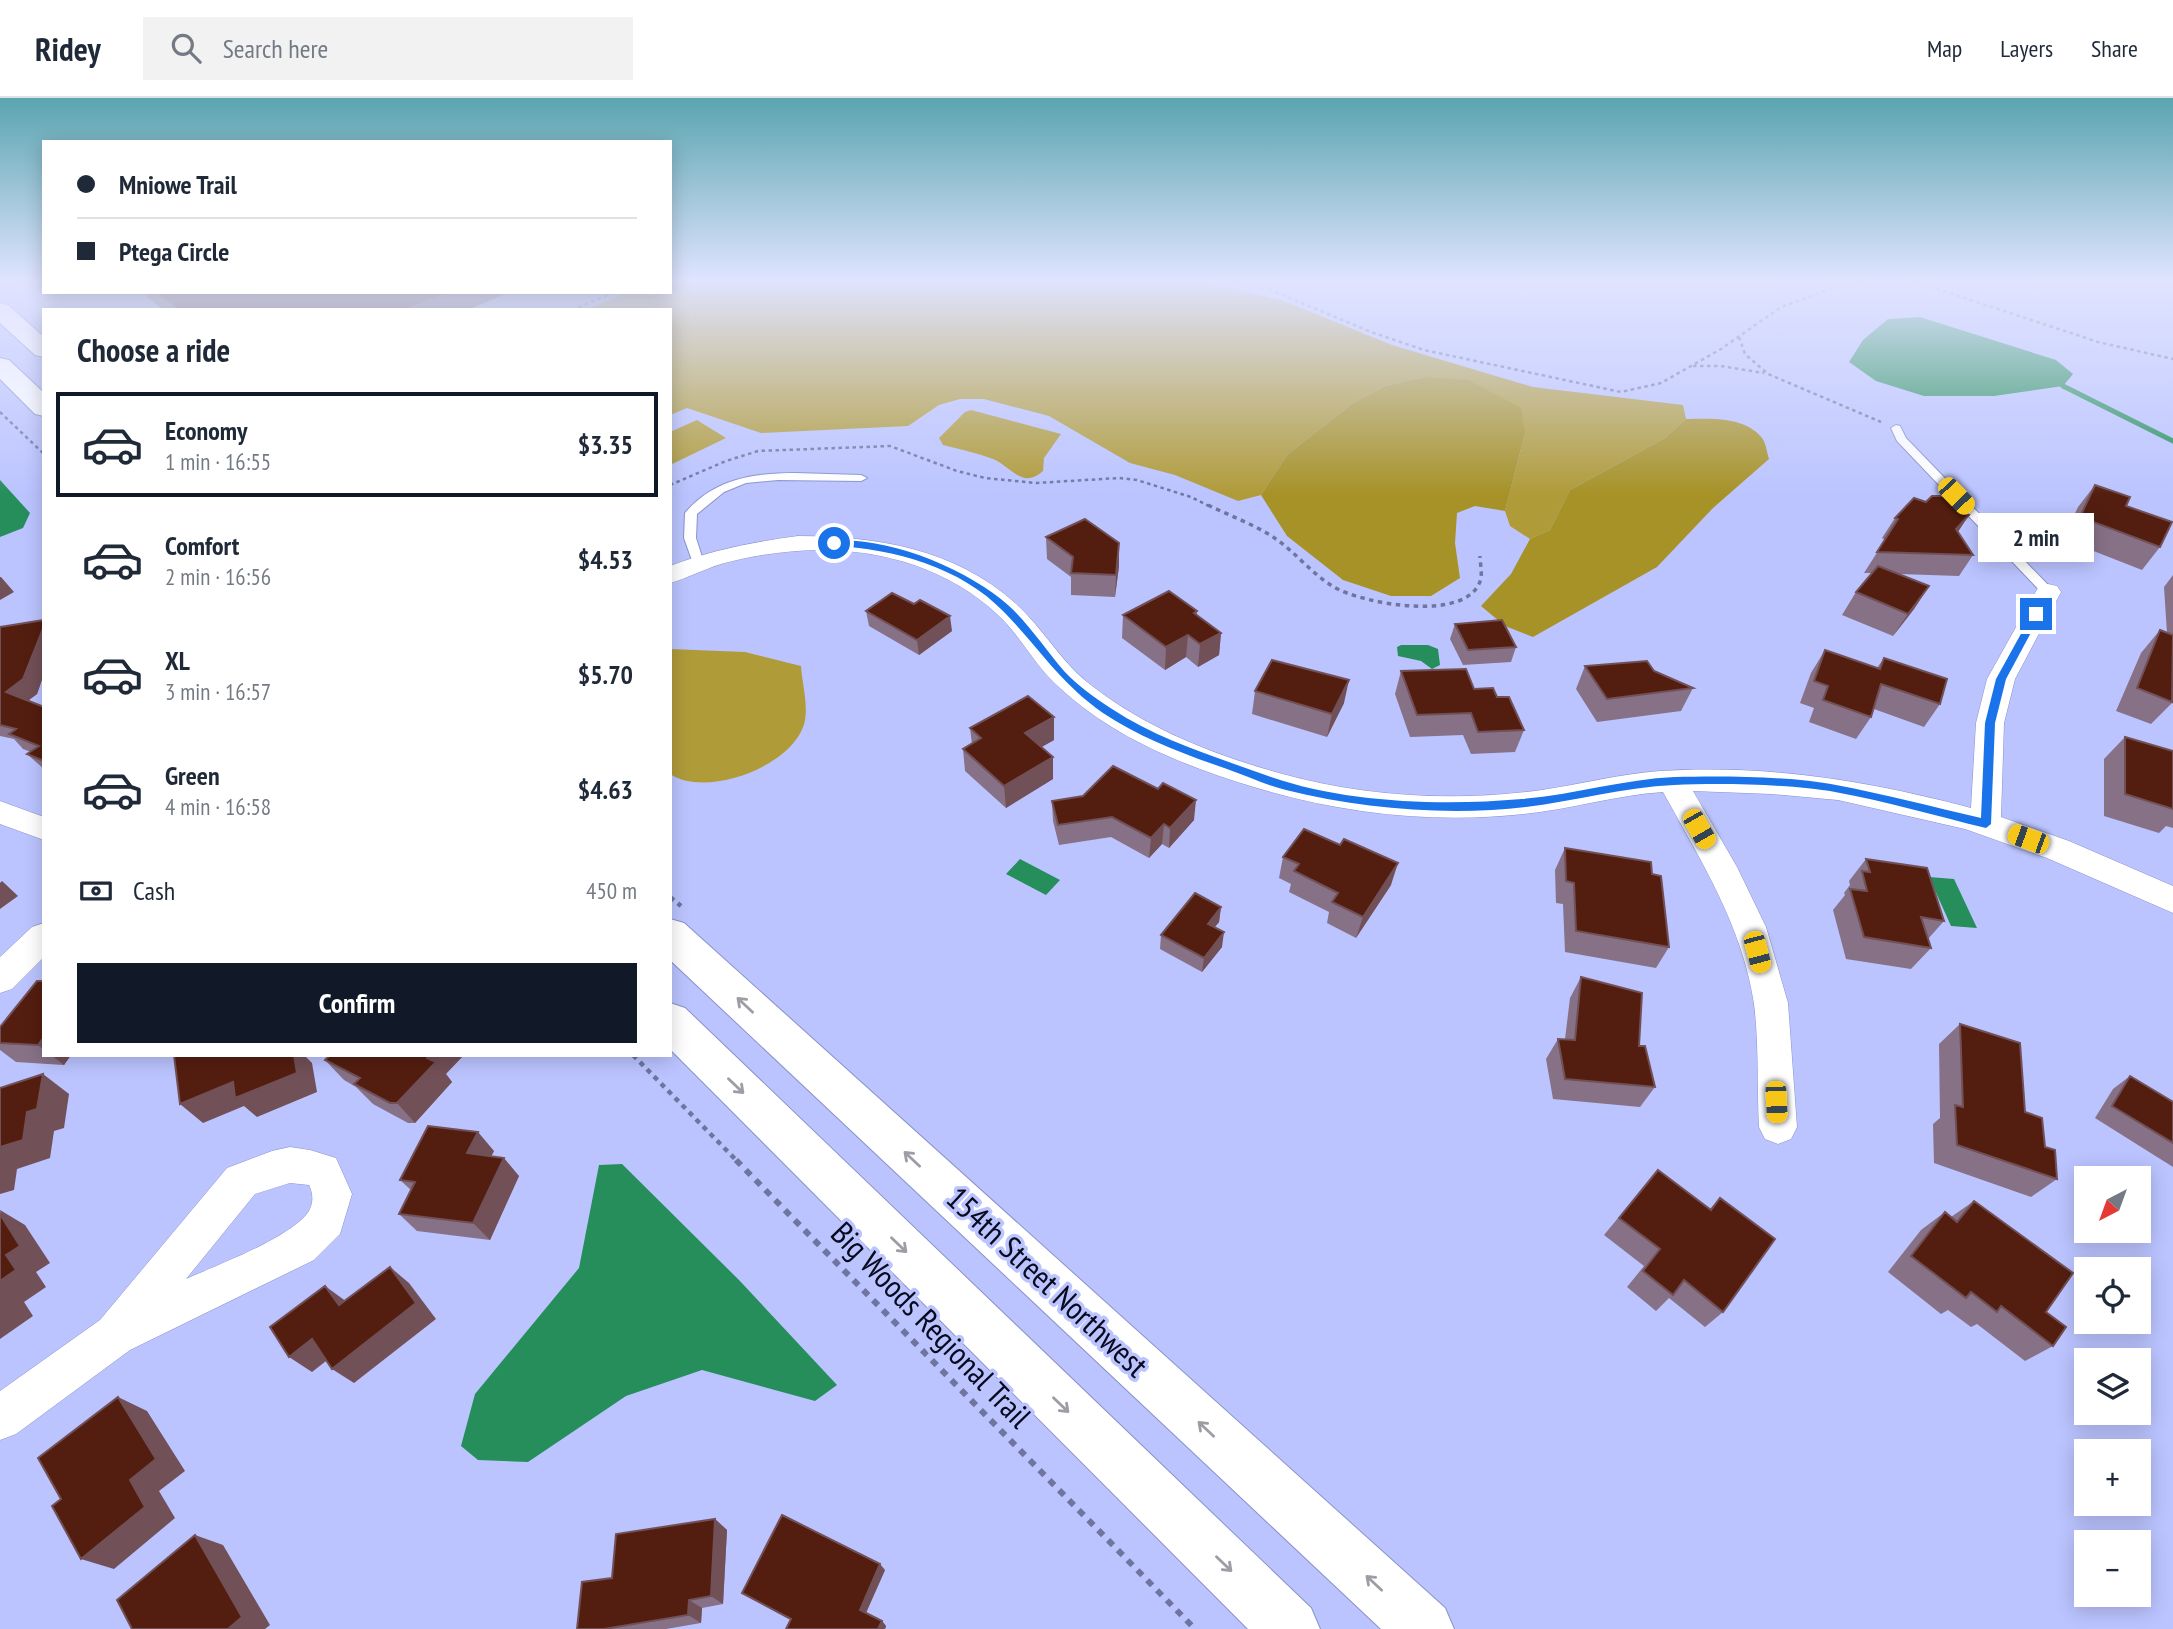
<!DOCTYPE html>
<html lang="en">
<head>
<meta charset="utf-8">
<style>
	body { margin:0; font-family:"PT Sans Narrow",sans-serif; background:#f2f2f3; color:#1f2937; height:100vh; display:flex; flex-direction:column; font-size:26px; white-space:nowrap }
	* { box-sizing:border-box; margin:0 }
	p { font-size:23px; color:#747a83 }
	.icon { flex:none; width:38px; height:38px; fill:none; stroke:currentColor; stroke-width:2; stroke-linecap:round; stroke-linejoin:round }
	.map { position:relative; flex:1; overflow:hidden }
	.side { position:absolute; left:42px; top:210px; width:630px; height:749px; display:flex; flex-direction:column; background:#fff; border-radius:0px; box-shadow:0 4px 18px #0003 }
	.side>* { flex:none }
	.top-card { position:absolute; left:42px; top:42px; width:630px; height:154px; border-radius:0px; box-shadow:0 4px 18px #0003; display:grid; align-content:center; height:154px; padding:0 35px; background:#fff }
	.needle { width:46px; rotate:221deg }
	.tools { position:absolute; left:2074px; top:1068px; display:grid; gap:14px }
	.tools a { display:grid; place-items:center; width:77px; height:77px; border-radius:0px; background:#fff; box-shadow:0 4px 18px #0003; font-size:35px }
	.end { position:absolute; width:32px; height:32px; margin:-16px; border:9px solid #1a73e8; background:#fff; box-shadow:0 0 0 4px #fff }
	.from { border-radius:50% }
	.bubble { position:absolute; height:49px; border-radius:0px; background:#fff; box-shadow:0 4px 18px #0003; font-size:23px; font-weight:600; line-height:49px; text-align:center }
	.car { position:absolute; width:21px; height:42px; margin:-21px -10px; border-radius:9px; box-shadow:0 0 5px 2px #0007; background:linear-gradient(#f5c518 24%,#345 0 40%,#f5c518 0 76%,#345 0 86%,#f5c518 0) }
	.top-card b { display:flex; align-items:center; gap:24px; height:66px; font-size:26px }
	.top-card b+b { border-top:2px solid #e0e1e3 }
	.top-card i { width:18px; height:18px; background:#1f2937 }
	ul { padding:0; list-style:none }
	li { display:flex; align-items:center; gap:21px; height:105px; margin:0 14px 10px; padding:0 21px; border:4px solid transparent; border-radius:0px }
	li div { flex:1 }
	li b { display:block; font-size:26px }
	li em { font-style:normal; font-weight:600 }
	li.current { border-color:#111827 }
	li>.icon { width:63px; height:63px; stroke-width:1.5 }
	h2 { padding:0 35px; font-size:32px; line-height:84px }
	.pay { display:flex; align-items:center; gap:18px; height:77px; padding:0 35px; font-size:26px }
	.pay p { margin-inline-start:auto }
	.primary-button { display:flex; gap:14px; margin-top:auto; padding:14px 35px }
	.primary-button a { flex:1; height:80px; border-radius:0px; background:#111827; color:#fff; font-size:28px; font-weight:600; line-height:80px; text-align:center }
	header { display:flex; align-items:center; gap:42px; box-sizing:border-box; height:98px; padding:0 35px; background:#fff; border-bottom:2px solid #e0e1e3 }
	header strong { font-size:33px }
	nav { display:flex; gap:38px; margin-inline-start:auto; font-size:24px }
	.search { width:490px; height:63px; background:#f2f2f3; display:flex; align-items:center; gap:18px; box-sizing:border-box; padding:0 24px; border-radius:0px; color:#747a83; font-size:26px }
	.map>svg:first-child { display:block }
	.green { fill:#b09b39 }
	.forest { fill:#a79227 }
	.water { fill:#258e5b }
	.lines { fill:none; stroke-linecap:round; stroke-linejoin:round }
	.stream { stroke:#258e5b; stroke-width:5 }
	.lane-casing { stroke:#8992ca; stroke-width:2 }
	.street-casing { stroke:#8992ca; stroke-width:1 }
	.secondary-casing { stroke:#8992ca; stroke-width:2 }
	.path-far3 { stroke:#6f759f; stroke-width:2.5; stroke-dasharray:3.5 3.5; stroke-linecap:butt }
	.path-far2 { stroke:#6f759f; stroke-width:3.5; stroke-dasharray:4.5 4.5; stroke-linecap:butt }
	.path-far1 { stroke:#6f759f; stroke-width:4.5; stroke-dasharray:5 5; stroke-linecap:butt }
	.path { stroke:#6f759f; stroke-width:6; stroke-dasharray:7 7; stroke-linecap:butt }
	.lane { fill:#fff; fill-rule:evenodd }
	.street { fill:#fff; fill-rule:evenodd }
	.secondary { fill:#fff; fill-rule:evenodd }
	.wall { fill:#877187 }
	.shaded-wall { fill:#725057 }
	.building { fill:#531e0f; stroke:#725057; stroke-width:2 }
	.oneway { stroke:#9c9da5 }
	.route { fill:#1a73e8 }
	.labels { text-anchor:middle; stroke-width:7; stroke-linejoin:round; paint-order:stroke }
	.near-street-label { font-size:32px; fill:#080a1e; stroke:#bbc4ff }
</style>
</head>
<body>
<header>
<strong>Ridey</strong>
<div class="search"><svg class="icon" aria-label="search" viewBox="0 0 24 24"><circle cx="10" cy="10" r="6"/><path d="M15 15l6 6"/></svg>Search here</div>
<nav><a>Map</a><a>Layers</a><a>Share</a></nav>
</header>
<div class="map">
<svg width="2173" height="1531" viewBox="0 0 2173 1531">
	<rect width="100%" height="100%" fill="#bbc4ff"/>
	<!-- green -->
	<path class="green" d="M670,182H1194L1281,202L1392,247L1533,289L1683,307L1686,321L1665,340L1570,392L1550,432L1530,441L1510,428L1505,413L1525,335L1424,279L1385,288L1353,305L1287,357L1261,397L1238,403L1175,377L1130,365L1049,318L984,301H960L939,307L908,328L761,335L687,310L670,317V212H586L628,194H670Z
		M971,312L1061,336L1044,360L1043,373C1022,392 1011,368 993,361C977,355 959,351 943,347L939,340L965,314Z
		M697,322L726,340L670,367V334Z
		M670,551L745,554L801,568C802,584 808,606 805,622C797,667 707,701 670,676Z"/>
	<!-- forest -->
	<path class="forest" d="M1424,279L1469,282L1521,310L1525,335L1505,413L1475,408L1457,415L1455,445L1460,480L1431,498H1391L1343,482L1287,438L1261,397L1287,357L1353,305L1385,288Z
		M1686,321C1711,321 1744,318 1762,340C1766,345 1767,355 1769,361L1713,410L1657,469L1533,539L1505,528L1481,508L1511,476L1530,441L1550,432L1570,392L1665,340Z"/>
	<!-- water -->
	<path class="water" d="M1920,219L2056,262L2073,276L2063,288L1994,298H1924L1876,283L1849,264L1863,242L1888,221Z
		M0,382L30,415L23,430L0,439Z
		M1401,547H1428L1438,551L1440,567L1432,571L1421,563L1398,558L1397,549Z
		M1020,761L1060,782L1046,797L1006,776Z
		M1929,779L1954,781L1977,830L1951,828Z
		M622,1066L739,1182L837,1287L815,1303L702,1272L626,1298L528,1364L478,1362L461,1348L475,1296L579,1170L599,1067Z"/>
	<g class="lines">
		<!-- stream -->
		<path class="stream" d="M2063,288L2173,343"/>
		<!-- lane casing -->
		<g class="lane-casing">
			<path id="lane" d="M1896,327L1900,328L1906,340L2052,491V497H2044L1897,343L1891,330Z
				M795,375L861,377L867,380L861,383L778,382L746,385L724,394L697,416L696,440L704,465L698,469L694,468L684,440L685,415C714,381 753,375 795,375Z"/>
		</g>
		<!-- street casing -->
		<g class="street-casing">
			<path id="street" d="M798,438C876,438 955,451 1015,505C1042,529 1059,561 1087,584C1143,629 1211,656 1279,675C1364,699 1455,704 1542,692C1581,686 1620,676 1660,673C1766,666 1870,683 1971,710L1976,625L1987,581L2039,488L2048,486L2057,488L2061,494L2015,581L2004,625L2001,719L2069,743L2173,788V815L2047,760L1965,731L1838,702L1772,696L1693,693L1737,769L1766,829L1788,905L1797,1029L1791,1041L1778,1046L1765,1041L1759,1029C1757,988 1759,946 1754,906C1743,829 1700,761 1663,694C1617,697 1571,711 1524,716C1412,728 1305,710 1200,671C1149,652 1100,627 1060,590C1035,568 1021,538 997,516C944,466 867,447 796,453C771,455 746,459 721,466C704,471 688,480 670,485V468C712,452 753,444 798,438Z
				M0,703L44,719V742L0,726Z
				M44,825V859L12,891L0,895V859L32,829Z
				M290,1049L310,1052L336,1060L352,1096L340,1136L314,1162L130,1252L16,1336L0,1342V1293L100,1222L227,1070L272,1053ZM290,1085L309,1087C313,1095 314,1104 309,1113C291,1140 217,1167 186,1181L255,1096Z"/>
		</g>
		<!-- secondary casing -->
		<g class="secondary-casing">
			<path id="secondary" d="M0,205L8,207L44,239V259L35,257L0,225Z
				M0,260L9,262L44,295V318L35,316L0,281Z
				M670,821L684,825L1445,1510L1454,1531H1381L670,862Z
				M670,905L685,910L1311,1510L1320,1531H1248L670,951Z"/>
		</g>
		<!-- path-far3 -->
		<path class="path-far3" d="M1228,182L1266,190L1371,234L1424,252L1621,294L1661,285L1721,251L1781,209L1833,190L1869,182
			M1910,182L2098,244L2173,261
			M572,212L615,194
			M1739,239L1745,256L1768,276L1881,324
			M1693,268H1721L1764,275
			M0,314L44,356
			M670,387L726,363L758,353L890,348L957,373L985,380L1036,385L1119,380L1137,382L1191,399L1211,409"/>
		<!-- path-far2 -->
		<path class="path-far2" d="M1208,407C1230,418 1256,427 1276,441C1296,455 1312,476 1334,489C1362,506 1471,526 1481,480C1482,473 1480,464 1480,458"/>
		<!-- path-far1 -->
		<path class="path-far1" d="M670,799L681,808
			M633,957L738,1064"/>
		<!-- path -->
		<path class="path" d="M736,1062L1195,1531"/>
		<!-- lane -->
		<use href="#lane" class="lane"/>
		<!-- street -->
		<use href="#street" class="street"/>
		<!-- secondary -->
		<use href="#secondary" class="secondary"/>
	</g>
	<!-- wall -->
	<path class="wall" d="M145,194H510L467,212H164L148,200Z
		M2095,387L2126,408L2160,449L2142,472L2063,441L2078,409Z
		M1926,404L1971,406L1964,416L1969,417L1958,434L1973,457L1959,478L1899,476L1929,488L1914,511L1893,538L1842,517L1856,494L1872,475H1864L1885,442L1882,440L1895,420Z
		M1046,439L1119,445V468L1115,499L1071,497V479L1047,461Z
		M2173,477V605H2172L2151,626L2116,613L2141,555L2160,532L2167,535L2164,489Z
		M866,513L952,533L919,557L869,528Z
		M1197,513V517L1221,535L1219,557L1198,569L1186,559L1165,572L1122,540L1123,517Z
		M44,522V576L37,596L28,602L44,609V671L27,656L31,654L23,651L14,641L0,638V529Z
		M1455,526L1516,549L1511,564L1463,567L1450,541Z
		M1825,552L1877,570L1884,560L1940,606L1924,629L1874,611L1871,619L1856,641L1809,624L1814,610L1800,605L1811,575Z
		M1585,568L1654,573L1693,590L1681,613L1597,624L1576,591Z
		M1401,573L1474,591L1497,599L1524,632L1515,654L1471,656L1463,637L1410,639L1395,596Z
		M1255,593L1344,605L1327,639L1252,616Z
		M970,630L1054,642L1041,649L1053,659V681L1006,710L965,673L963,651L972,646Z
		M2125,639L2173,653V730L2166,728L2159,735L2104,718V661Z
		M1052,703L1194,722L1169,750L1162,746L1149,760L1111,739L1059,747L1053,723Z
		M1565,750L1652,776L1669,849L1656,870L1565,854L1563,806L1556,805L1555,772Z
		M1283,759L1391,787L1356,840L1327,825L1329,814L1289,794L1291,786L1279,780Z
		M1866,761L1944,823L1928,841L1931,850L1911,871L1846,861L1833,812L1845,797L1844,795L1850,787L1849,783Z
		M1221,809L1219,824L1214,829L1222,849L1202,874L1160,851L1161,837Z
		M1581,879L1639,948L1655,989L1640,1009L1553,1001L1546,961L1558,941H1565L1570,900Z
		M44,883V957H71L64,967L16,964L0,952V929Z
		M1960,926L2025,1014L2045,1049L2057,1081L2031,1099L1934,1065L1933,1026L1940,1020L1939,946Z
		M325,962L446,976L452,984L415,1025H408L373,1006L356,989L344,982Z
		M2130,978L2173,1004V1069L2095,1020L2113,991Z
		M494,1053L491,1058L519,1078L490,1142L417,1133L399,1116L411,1092L400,1082Z
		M1658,1072L1710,1111L1720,1100L1723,1214L1705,1229L1669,1200L1656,1213L1627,1189L1644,1168L1604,1137Z
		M1974,1103L2046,1214L2053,1248L2025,1263L1977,1226L1971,1229L1948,1212L1941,1216L1888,1174L1921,1132L1945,1114L1951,1119Z
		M715,1421L727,1432L723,1506L702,1510L701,1525L666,1531H577L612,1480Z
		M885,1472L866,1515L882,1523L886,1528L885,1531H786L791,1522L750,1500L742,1495Z"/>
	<!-- shaded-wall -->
	<path class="shaded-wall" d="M452,194H510L467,212H405Z
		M1969,417L1955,438L1956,431Z
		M1119,445V468L1115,499L1116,477Z
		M0,479H1L14,494L0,502Z
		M1929,488L1914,511L1893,538L1908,516Z
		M950,518L952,533L919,557L917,542Z
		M44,528V576L37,596L20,609L6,594Z
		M1221,535L1219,557L1198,569L1200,546Z
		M1188,537L1186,559L1165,572L1166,549Z
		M1349,582L1344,605L1327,639L1332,616Z
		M1054,619V642L1026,658L1025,635Z
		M1053,659V681L1006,710L1004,688Z
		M1196,702L1194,722L1169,750L1170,730Z
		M1164,726L1162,746L1149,760L1151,740Z
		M1398,765L1391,787L1356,840L1363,819Z
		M2,783L18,798L0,811V785Z
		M1221,809L1219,824L1206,840L1208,826Z
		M1224,834L1222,849L1202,874L1204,860Z
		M44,939V952L38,947Z
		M51,957H71L64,967Z
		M292,957H304L312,965L317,994L257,1019L244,1008L203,1025L180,1006Z
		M429,957H464L446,976L452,984L415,1025L397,1005Z
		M43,976L69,996L64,1030L54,1033L50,1060L17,1071L14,1092L0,1096V1049L27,1014Z
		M478,1034L494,1053L483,1074L467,1055Z
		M504,1060L519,1078L490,1142L473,1125Z
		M0,1112L25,1127L50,1165L36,1174L46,1189L24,1204L33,1218L0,1241V1183L6,1157Z
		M390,1169L409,1185L436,1221L354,1285L332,1271Z
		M325,1188L347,1204L339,1207Z
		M312,1241L335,1256L312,1274L289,1259Z
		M118,1299L147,1313L185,1373L159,1393L175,1420L114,1471L81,1461L130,1382Z
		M715,1421L727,1432L723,1506L711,1498Z
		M195,1437L223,1447L270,1527L265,1531H228Z
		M880,1466L885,1472L865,1517L860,1512Z
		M689,1502L702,1510L701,1525L688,1517Z
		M882,1523L886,1528L885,1531H878Z"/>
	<!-- building -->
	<path class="building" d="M155,194H452L405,212H179Z
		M2095,387L2130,399L2126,408L2172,424L2160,449L2080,419Z
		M1932,398H1950L1971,406L1964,415L1969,417L1956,431L1973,457L1877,454L1898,421L1895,420L1914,400L1926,404Z
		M1085,421L1119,445L1116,477L1071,475L1073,459L1046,439Z
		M1878,468L1929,488L1908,516L1856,494Z
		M1169,493L1197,513L1194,515L1221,535L1200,546L1188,537L1166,549L1123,517Z
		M892,495L914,506L920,502L950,518L917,542L866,513Z
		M44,522V528L23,581L6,594L44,609V663L27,656L39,648L9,636L16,631L0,627V529Z
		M1502,522L1516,549L1468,552L1455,526Z
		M2160,532L2173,537L2172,604L2137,590Z
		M1825,552L1880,571L1884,560L1947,581L1940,606L1881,586L1871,619L1823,602L1828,588L1814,583Z
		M1272,562L1349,582L1332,616L1255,593Z
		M1647,563L1654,573L1693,590L1607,601L1585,568Z
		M1466,571L1474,591L1493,590L1497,599H1509L1524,632L1478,634L1471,615L1417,617L1401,573Z
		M1028,598L1054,619L1025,635L1053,659L1004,688L963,651L981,640L970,630Z
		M2125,639L2173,653V711L2125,696Z
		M1113,668L1158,691L1163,685L1196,702L1170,730L1164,726L1151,740L1112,719L1058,727L1052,703L1083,698Z
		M1304,731L1340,747L1344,741L1398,765L1363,819L1332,804L1338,795L1294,773L1299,766L1283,759Z
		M1565,750L1651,764L1652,776L1661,778L1669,849L1576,833L1574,785L1566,783Z
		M1866,761L1927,770L1944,823L1921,819L1931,850L1864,839L1850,791L1867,793L1862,773L1870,774Z
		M1195,795L1221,809L1208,826L1224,834L1204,860L1161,837Z
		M1581,879L1642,895L1639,948H1645L1655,989L1565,981L1558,941L1575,942Z
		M37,883H44V939L38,947L0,945V929Z
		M1960,926L2020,945L2025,1014L2042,1020L2045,1049L2055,1052L2057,1081L1957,1047L1955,1007L1963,1009Z
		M174,957H294L297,975L235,1000L233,984L180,1006Z
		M330,957H429L427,960L436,964L397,1005H390L354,986L360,980L325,962Z
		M43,976L37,1011L27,1014L23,1042L0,1049V990Z
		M2130,978L2173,1004V1045L2112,1008Z
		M428,1028L478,1034L467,1055L504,1060L473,1125L399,1116L415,1084L400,1082Z
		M1658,1072L1711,1112L1720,1100L1775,1141L1723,1214L1684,1182L1673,1197L1643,1173L1660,1151L1619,1120Z
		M1974,1103L2073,1175L2046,1214L2066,1229L2053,1248L2001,1208L1997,1214L1971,1194L1966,1200L1911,1158L1945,1114L1957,1124Z
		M0,1116L20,1148L6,1157L16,1172L0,1183Z
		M390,1169L416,1205L332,1271L312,1241L289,1259L270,1229L325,1188L339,1207Z
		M118,1299L156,1361L130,1382L145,1409L81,1461L52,1408L61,1401L38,1360Z
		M782,1417L880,1466L860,1512L882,1523L878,1531H786L791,1521L742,1495Z
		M715,1421L711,1498L689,1502L688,1517L604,1531H577L582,1484L612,1480L616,1436Z
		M195,1437L242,1519L228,1531H132L117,1502Z"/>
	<!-- one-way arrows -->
	<defs><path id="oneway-shaft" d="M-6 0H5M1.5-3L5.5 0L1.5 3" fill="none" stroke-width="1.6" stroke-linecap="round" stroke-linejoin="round" transform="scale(1.75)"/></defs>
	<g class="oneway">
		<use href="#oneway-shaft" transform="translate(745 907) rotate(-137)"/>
		<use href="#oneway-shaft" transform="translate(736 988) rotate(44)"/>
		<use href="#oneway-shaft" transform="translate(912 1061) rotate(-137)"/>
		<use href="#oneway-shaft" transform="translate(899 1147) rotate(44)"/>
		<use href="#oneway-shaft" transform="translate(1061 1307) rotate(44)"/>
		<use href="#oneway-shaft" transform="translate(1206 1331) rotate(-137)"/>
		<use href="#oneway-shaft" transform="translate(1224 1466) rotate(44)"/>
		<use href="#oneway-shaft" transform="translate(1374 1485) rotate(-137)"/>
	</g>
	<!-- sky -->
	<linearGradient id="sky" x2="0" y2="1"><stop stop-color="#5aa5b0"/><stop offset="0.46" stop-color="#e0e4ff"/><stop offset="1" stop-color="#e0e4ff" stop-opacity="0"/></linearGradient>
	<rect width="2173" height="397" fill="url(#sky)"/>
	<!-- route -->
	<path class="route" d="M831,443C887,438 966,470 1008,507C1029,526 1045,551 1064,573C1077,587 1096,601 1112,611C1161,643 1216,659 1271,679C1346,705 1443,708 1522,701C1573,697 1624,681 1675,679C1723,678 1789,678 1836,687C1884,696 1933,709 1981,720L1985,625L1996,581L2033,514L2041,516L2006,581L1995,625L1991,726L1986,730C1936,718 1886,703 1835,694C1789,686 1721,685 1674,687C1625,689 1575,703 1526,709C1448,718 1362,711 1286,692C1266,687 1247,678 1227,671C1184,656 1142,641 1103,615C1060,585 1039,550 1004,514C961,469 894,451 834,448L831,447Z"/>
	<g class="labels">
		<!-- near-street labels -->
		<g class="near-street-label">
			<text transform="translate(1047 1184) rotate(43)" y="11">154th Street Northwest</text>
			<text transform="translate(931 1227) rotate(46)" y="11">Big Woods Regional Trail</text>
		</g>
	</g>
</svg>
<div class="tools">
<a><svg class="needle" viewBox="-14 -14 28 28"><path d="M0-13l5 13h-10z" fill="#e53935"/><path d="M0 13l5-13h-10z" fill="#747a83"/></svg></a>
<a><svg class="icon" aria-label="locate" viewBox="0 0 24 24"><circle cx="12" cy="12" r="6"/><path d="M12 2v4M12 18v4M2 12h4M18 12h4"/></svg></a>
<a><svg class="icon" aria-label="layers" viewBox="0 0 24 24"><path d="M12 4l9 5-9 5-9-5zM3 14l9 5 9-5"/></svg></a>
<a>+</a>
<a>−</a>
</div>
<i class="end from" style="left:834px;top:445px"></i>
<i class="end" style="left:2036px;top:516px"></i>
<div class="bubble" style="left:1978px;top:415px;width:116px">2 min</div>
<i class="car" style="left:1956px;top:398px;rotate:136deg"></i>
<i class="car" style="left:1699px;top:731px;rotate:150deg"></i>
<i class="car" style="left:2028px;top:741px;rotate:290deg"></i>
<i class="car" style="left:1757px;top:854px;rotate:165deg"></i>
<i class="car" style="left:1776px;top:1004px;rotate:177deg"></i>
<div class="top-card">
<b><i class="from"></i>Mniowe Trail</b>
<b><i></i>Ptega Circle</b>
</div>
<section class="side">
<h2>Choose a ride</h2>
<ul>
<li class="current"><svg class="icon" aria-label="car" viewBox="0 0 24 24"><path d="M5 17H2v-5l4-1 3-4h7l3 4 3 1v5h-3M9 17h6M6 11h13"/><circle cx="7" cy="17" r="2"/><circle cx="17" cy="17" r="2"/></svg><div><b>Economy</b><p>1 min · 16:55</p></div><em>$3.35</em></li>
<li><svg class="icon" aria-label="car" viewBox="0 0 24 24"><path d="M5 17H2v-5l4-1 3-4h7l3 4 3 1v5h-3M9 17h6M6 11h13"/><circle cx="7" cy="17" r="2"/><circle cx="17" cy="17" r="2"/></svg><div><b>Comfort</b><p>2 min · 16:56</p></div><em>$4.53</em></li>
<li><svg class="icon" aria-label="car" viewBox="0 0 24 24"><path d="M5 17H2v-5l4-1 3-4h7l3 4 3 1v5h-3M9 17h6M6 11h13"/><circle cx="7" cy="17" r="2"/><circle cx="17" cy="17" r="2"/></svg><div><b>XL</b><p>3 min · 16:57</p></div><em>$5.70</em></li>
<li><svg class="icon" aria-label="car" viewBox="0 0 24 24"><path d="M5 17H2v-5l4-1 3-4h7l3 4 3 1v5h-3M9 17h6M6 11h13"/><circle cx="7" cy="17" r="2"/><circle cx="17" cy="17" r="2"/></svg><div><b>Green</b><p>4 min · 16:58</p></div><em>$4.63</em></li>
</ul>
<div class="pay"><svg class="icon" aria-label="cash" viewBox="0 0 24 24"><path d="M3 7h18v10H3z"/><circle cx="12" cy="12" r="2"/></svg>Cash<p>450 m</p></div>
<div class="primary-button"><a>Confirm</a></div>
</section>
</div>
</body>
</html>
